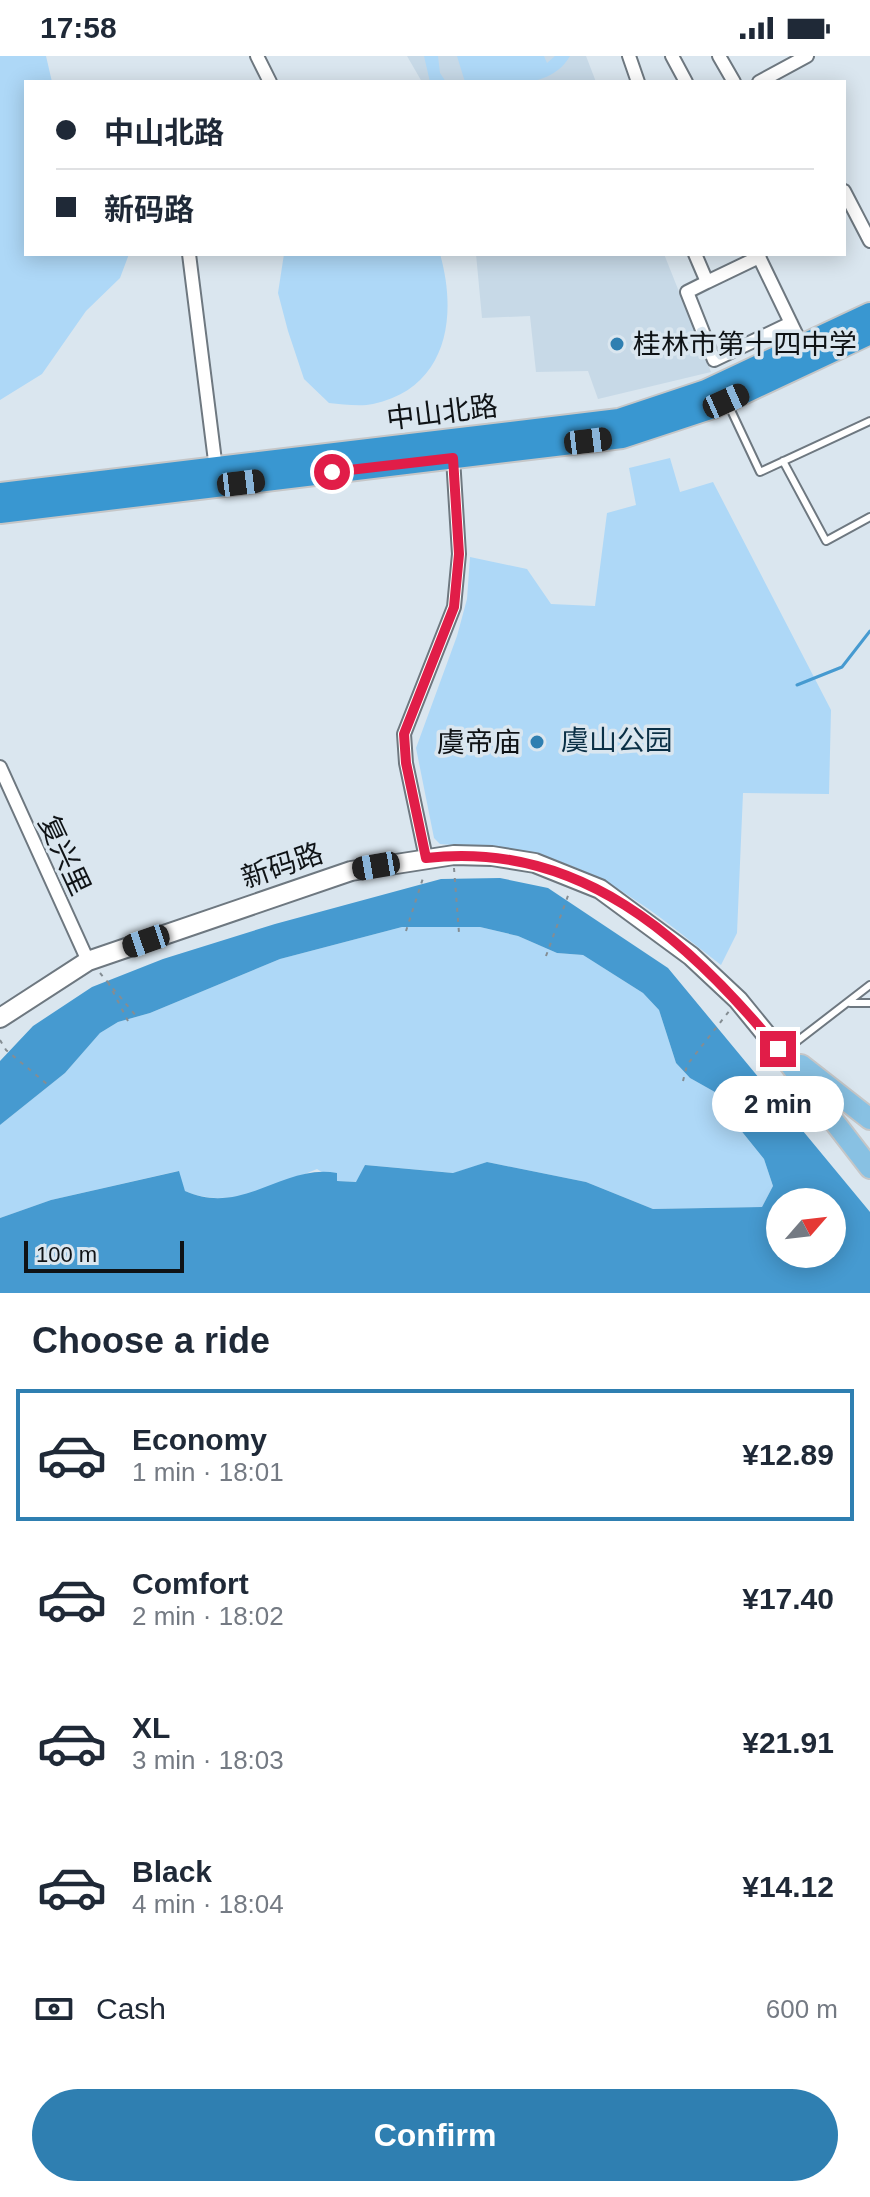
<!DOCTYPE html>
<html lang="en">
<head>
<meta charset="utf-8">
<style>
	body { margin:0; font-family:Helvetica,"Noto Sans SC",sans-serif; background:#f6f6f7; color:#1f2937; height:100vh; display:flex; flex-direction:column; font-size:30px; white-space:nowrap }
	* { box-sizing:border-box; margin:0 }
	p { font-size:26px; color:#747a83 }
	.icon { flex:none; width:44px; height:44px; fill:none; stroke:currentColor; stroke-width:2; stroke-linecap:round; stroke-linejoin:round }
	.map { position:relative; height:1237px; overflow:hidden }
	.panel { display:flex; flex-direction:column; background:#fff; flex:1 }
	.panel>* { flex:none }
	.banner { position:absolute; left:24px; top:24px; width:822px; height:176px; border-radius:0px; box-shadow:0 4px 20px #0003; display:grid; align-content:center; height:176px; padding:0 32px; background:#fff }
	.needle { width:52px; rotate:62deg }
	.buttons { position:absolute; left:766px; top:1132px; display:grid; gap:16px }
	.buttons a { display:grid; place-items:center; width:80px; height:80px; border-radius:50%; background:#fff; box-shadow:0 4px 20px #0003; font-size:40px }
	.scale { position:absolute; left:24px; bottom:20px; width:160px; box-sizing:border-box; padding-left:8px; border:4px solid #0f1316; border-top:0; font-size:22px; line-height:28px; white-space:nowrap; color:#0f1316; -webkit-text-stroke:6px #dae6ef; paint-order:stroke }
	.end { position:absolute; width:36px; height:36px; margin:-18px; border:10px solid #e11d48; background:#fff; box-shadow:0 0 0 4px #fff }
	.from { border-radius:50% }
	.bubble { position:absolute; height:56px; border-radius:28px; background:#fff; box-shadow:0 4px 20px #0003; font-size:26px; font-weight:700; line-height:56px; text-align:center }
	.car { position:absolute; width:24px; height:48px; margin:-24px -12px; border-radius:10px; box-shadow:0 0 6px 2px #0007; background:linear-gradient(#222 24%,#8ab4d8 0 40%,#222 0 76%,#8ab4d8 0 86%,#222 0) }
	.banner b { display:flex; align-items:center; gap:28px; height:76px; font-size:30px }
	.banner b+b { border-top:2px solid #e0e1e3 }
	.banner i { width:20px; height:20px; background:#1f2937 }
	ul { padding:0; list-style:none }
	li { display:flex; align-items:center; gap:24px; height:132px; margin:0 16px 12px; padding:0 16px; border:4px solid transparent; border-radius:0px }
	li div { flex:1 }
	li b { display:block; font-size:30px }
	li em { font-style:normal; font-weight:700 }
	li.selected { border-color:#2f7fb1 }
	li>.icon { width:72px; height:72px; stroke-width:1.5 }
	h2 { padding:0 32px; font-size:36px; line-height:96px }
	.pay { display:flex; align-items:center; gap:20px; height:88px; padding:0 32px; font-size:30px }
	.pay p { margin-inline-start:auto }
	.cta { display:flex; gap:16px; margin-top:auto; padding:16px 32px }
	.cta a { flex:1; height:92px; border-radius:48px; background:#2f7fb1; color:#fff; font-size:32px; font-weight:700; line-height:92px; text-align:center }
	.status { display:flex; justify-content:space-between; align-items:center; height:56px; padding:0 40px; background:#fff; direction:ltr }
	.status svg { height:22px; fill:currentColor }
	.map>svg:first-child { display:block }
	.built { fill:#c7d9e7 }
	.green { fill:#aed8f7 }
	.water { fill:#469ad0; fill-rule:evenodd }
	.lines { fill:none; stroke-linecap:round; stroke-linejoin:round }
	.stream { stroke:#469ad0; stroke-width:3 }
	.lane-casing { stroke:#6e7880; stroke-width:10 }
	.street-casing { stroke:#6e7880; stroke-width:16 }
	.secondary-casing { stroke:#6e7880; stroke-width:22 }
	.primary-casing { stroke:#c5c6c7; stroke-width:24 }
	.highway-casing { stroke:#c5c6c7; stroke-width:26 }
	.path { stroke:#848d93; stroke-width:2; stroke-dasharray:4 6; stroke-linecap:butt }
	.lane { stroke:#fff; stroke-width:6 }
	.street { stroke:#fff; stroke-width:12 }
	.secondary { stroke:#fff; stroke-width:18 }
	.primary { stroke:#88c1e3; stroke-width:20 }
	.highway { stroke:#3997d1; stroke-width:22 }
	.route { stroke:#e11d48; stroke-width:10 }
	.poi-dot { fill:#2f7fb1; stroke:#dae6ef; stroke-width:3 }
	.labels { text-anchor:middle; stroke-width:7; stroke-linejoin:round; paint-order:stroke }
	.poi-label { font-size:28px; fill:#0f1316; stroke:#dae6ef; text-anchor:start }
	.street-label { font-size:28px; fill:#0f1316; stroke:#dae6ef }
	.park-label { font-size:28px; fill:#0a2f45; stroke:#dae6ef }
</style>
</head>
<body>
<div class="status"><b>17:58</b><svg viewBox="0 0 49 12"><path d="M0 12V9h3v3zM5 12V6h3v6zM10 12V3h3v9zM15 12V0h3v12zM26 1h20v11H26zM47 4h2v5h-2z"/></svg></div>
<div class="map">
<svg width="870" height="1237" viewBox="0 0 870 1237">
	<rect width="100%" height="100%" fill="#dae6ef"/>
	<!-- built -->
	<path class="built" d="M407,0H586L596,26H422Z
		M476,198H664L711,316L598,343L588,315L536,316L530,260L482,262Z"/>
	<!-- green -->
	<path class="green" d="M0,0H46L52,26H26V198H129L120,222L86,255L42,318L0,344Z
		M424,0H438L440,17L446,26H430Z
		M457,0H544L547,7L555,0H570C549,36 501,26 465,26Z
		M284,198H440C458,261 447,332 373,348C360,351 342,348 329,347L304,323L288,275L278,237Z
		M670,402L680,436L713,426L831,654L829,738L743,737L737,877L721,909C667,867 612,818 544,801C510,793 474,791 440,788L434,782L416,692L457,580L467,543L470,501L527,513L551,548L595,550L607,457L636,449L629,412Z
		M402,871H480L518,880L557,897L583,899L643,937L659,954L676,1007L690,1022L722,1040L739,1072L764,1103L773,1130L762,1151L653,1153L586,1126L487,1106L454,1117L365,1109L357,1126L336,1125L317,1113C274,1130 229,1154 185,1135L178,1115L51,1144L0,1162V1069L65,1017L100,977L118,966L150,957L280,903Z"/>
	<!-- water -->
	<path class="water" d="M500,822L548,832L668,912L870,1156V1237H0V1162L51,1144L179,1115L185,1135C243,1161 284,1107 337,1117V1125L356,1126L365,1109L453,1117L487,1106L586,1126L653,1153L762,1151L773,1130L764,1103L739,1072L722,1040L690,1022L676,1007L659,954L643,937L583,899L557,897L518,880L480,871H402L280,903L150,957L118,966L100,977L65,1017L0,1069V1005L33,970L92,931L163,903L275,868L441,823ZM780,1146H832V1198H780Z"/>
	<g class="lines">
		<!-- stream -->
		<path class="stream" d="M797,629L842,611L870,575"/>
		<!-- lane casing -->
		<g class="lane-casing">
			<path id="lane" d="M728,348L760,416L870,365
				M783,405L826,485L870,461
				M850,947H870
				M783,996L870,929"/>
		</g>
		<!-- street casing -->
		<g class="street-casing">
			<path id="street" d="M257,0L270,26
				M629,0L638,26
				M672,0L686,26
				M719,0L734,26
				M759,26L807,0
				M844,135L870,185
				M189,198L216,413
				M695,198L707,226L759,201
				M760,198L759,201L802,290
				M707,226L687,236L714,304L791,267
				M0,711L88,905
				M426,802L406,707L404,678L454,551L459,498L453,402"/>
		</g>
		<!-- secondary casing -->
		<g class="secondary-casing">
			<path id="secondary" d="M0,962L88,905L351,815L454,799L492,800L535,807L600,833L691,900L738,944L778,993"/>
		</g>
		<!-- primary casing -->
		<g class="primary-casing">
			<path id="primary" d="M778,993L870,1112
				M801,1009L870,1063"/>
		</g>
		<!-- highway casing -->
		<g class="highway-casing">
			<path id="highway" d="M0,438L619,364L706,335L870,258
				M0,456L622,381L713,351L870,277"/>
		</g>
		<!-- path -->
		<path class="path" d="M454,812L459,877
			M406,875L424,819
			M546,900L569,837
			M100,917L137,961
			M108,926L128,965
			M0,984L6,994L47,1028
			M683,1025L687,1009L730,954"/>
		<!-- lane -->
		<use href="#lane" class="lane"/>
		<!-- street -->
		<use href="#street" class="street"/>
		<!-- secondary -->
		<use href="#secondary" class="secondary"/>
		<!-- primary -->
		<use href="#primary" class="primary"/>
		<!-- highway -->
		<use href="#highway" class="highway"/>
	</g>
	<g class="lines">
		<!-- route -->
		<path class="route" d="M332,416L453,402L459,498L454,551L404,678L406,707L426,802C578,784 687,882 778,993"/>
	</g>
	<!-- markers -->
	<g class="poi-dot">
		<circle cx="617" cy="288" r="8"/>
		<circle cx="537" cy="686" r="8"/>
	</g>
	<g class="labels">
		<!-- poi labels -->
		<g class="poi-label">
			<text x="633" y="298">桂林市第十四中学</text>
			<text x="521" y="696" text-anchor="end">虞帝庙</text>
		</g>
		<!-- street labels -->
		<g class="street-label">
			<text transform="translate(442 356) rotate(-7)" y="10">中山北路</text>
			<text transform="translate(65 799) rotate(65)" y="10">复兴里</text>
			<text transform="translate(282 809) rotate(-19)" y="10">新码路</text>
		</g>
		<!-- park labels -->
		<g class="park-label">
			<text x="617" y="694">虞山公园</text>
		</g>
	</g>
</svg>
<div class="buttons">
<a><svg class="needle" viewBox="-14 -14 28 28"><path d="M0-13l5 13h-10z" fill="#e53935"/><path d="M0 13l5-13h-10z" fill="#747a83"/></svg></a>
</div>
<div class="scale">100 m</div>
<i class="end from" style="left:332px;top:416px"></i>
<i class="end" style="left:778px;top:993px"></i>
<div class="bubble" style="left:712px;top:1020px;width:132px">2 min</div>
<i class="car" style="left:726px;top:345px;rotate:66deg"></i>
<i class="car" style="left:588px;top:385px;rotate:83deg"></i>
<i class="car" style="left:241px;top:427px;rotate:83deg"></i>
<i class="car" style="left:376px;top:810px;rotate:260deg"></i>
<i class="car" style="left:146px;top:885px;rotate:251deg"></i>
<div class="banner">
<b><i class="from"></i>中山北路</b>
<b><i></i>新码路</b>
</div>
</div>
<section class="panel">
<h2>Choose a ride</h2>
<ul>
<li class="selected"><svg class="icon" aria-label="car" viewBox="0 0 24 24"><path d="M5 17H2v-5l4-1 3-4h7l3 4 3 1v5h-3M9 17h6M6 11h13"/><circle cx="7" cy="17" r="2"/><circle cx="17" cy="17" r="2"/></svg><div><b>Economy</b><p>1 min · 18:01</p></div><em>¥12.89</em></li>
<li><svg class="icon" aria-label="car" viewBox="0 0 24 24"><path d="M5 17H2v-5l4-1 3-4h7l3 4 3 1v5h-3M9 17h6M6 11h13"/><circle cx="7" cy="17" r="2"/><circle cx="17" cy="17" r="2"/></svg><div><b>Comfort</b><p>2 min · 18:02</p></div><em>¥17.40</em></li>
<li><svg class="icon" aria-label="car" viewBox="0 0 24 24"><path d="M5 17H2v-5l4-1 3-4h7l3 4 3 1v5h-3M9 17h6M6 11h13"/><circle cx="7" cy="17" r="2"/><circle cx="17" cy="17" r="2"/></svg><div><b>XL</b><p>3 min · 18:03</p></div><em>¥21.91</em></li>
<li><svg class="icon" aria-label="car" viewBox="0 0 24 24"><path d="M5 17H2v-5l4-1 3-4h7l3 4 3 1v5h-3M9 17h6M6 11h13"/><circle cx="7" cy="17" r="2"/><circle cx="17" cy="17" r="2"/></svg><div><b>Black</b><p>4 min · 18:04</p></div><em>¥14.12</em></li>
</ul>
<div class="pay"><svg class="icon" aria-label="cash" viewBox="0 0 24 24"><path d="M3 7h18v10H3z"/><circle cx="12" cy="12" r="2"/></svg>Cash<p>600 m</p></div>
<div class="cta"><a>Confirm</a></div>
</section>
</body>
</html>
